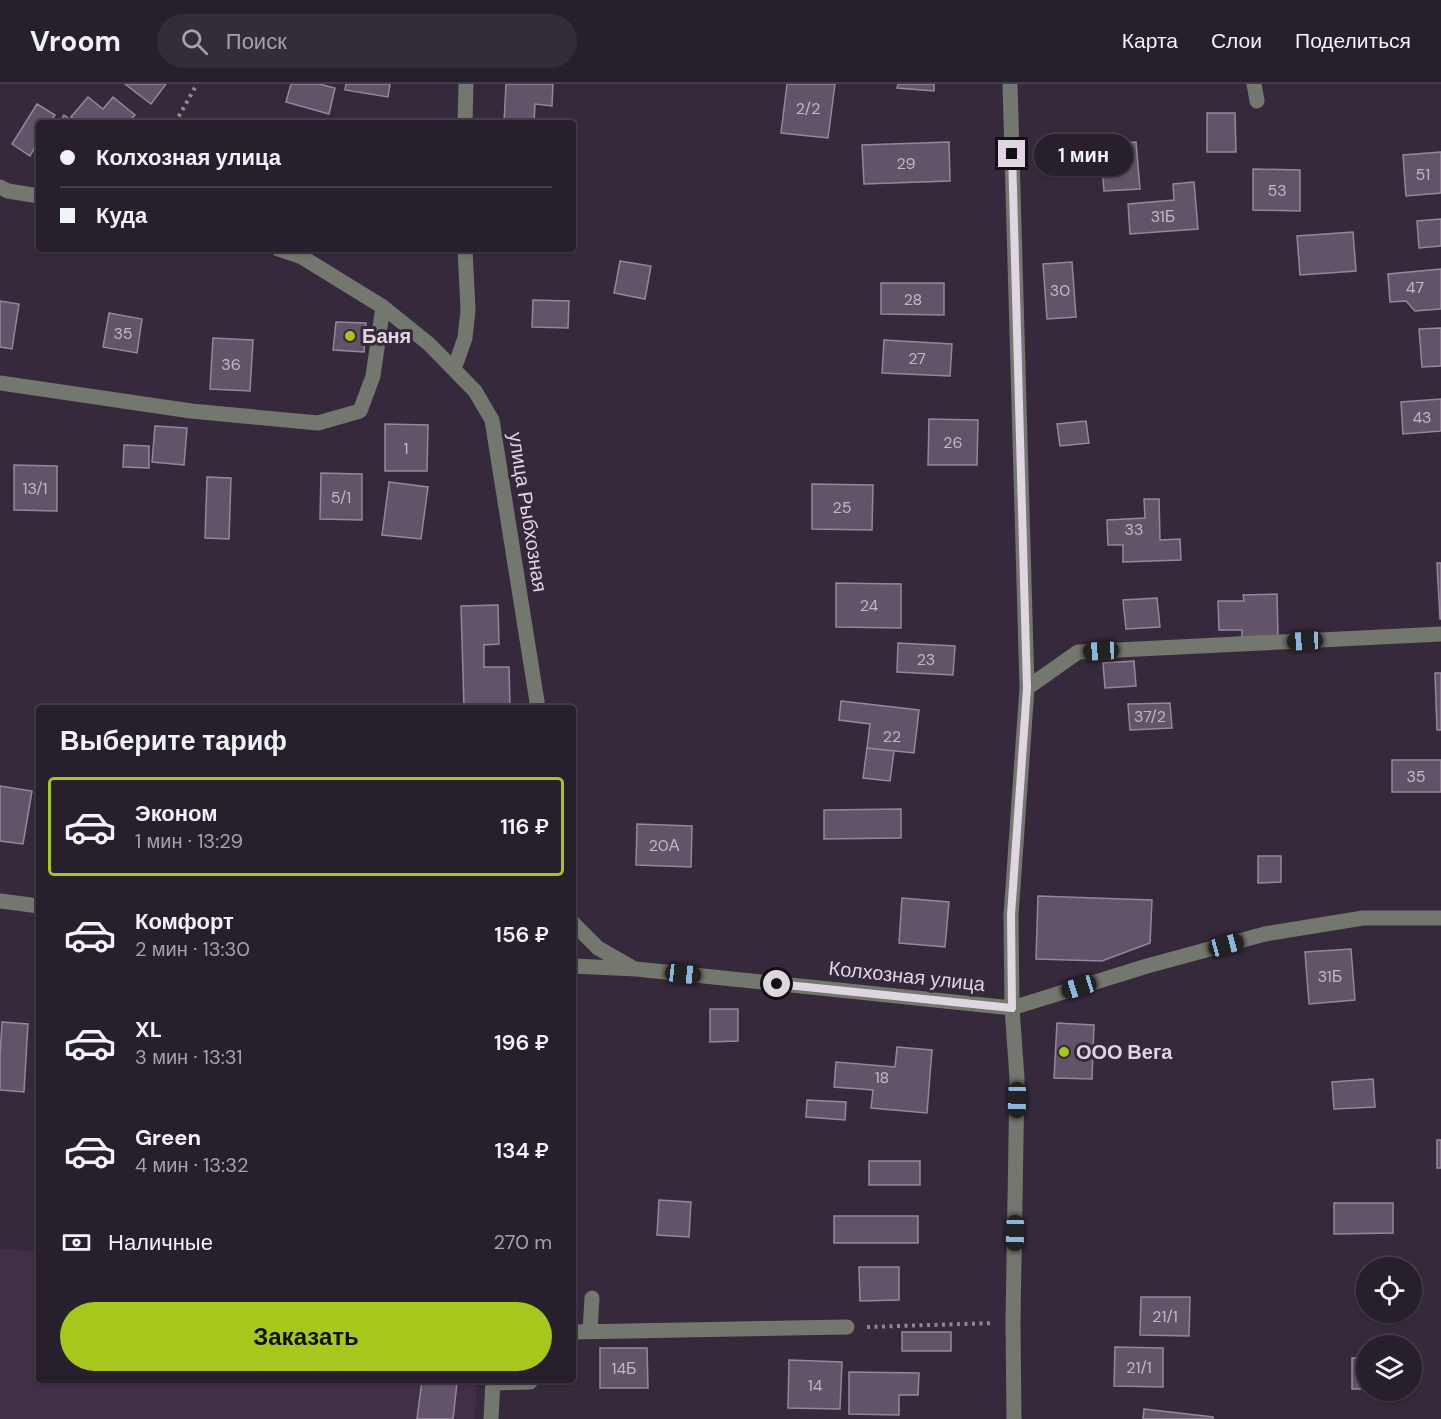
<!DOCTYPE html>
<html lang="ru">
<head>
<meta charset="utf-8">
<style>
	body { margin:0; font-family:"DM Sans",sans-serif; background:#342c38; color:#f1f3f6; height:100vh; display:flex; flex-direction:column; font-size:22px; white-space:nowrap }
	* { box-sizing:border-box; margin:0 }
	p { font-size:20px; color:#a5a2a9 }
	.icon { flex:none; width:33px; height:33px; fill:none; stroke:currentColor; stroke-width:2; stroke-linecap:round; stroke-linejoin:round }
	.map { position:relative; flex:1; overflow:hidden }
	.sheet { position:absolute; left:36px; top:621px; width:540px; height:678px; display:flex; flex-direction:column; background:#281f2c; border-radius:6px; box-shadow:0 2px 4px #0004,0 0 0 2px #443d48 }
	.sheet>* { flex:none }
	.banner { position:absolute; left:36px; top:36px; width:540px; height:132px; border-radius:6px; box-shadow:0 2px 4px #0004,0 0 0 2px #443d48; display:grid; align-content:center; height:132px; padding:0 24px; background:#281f2c }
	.tools { position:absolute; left:1356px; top:1173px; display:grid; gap:12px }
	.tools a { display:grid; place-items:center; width:66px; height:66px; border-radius:50%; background:#281f2c; box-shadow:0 2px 4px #0004,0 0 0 2px #443d48; font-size:30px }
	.end { position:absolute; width:27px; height:27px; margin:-14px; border:8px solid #dfd6e2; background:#111; box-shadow:0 0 0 3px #111 }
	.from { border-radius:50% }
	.bubble { position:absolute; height:42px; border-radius:21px; background:#281f2c; box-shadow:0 2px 4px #0004,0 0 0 2px #443d48; font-size:20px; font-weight:600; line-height:42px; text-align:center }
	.car { position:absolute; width:18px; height:36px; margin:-18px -9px; border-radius:8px; box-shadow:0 0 4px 2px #0007; background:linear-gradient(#222 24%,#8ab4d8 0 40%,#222 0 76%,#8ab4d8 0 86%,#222 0) }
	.banner b { display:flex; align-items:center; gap:21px; height:57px; font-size:22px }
	.banner b+b { border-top:2px solid #443d48 }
	.banner i { width:15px; height:15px; background:#f1f3f6 }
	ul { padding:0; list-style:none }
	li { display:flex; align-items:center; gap:18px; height:99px; margin:0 12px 9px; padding:0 12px; border:3px solid transparent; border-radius:6px }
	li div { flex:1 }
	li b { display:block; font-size:22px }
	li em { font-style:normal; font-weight:600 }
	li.on { border-color:#a8c71d }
	li>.icon { width:54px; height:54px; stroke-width:1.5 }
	h2 { padding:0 24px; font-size:27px; line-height:72px }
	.pay { display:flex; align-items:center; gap:15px; height:66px; padding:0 24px; font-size:22px }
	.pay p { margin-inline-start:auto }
	.action { display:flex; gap:12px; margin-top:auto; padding:12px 24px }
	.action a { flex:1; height:69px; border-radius:36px; background:#a8c71d; color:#111; font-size:24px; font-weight:600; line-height:69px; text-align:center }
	header { display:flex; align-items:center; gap:36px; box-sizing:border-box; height:84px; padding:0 30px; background:#281f2c; border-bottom:2px solid #443d48 }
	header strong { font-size:28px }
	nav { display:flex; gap:33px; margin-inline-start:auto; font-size:21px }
	.search { width:420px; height:54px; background:#342c38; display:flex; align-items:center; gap:15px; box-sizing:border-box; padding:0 21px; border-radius:33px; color:#a5a2a9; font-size:22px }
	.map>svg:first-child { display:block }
	.built { fill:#412f47 }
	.building { fill:#625468; stroke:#96869c; stroke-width:1.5 }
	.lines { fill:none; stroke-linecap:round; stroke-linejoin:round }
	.path { stroke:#928796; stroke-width:4; stroke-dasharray:3 4.5; stroke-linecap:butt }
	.minor { stroke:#74776d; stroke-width:15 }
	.route { stroke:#dfd6e2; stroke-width:8 }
	.poi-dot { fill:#a8c71d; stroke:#36293b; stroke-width:2 }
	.labels { text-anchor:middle; stroke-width:6; stroke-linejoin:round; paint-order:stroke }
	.number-label { font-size:16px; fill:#c0b6c4 }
	.poi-label { font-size:20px; font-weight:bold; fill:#dfd6e2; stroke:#36293b; text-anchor:start }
	.street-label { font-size:20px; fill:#dfd6e2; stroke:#36293b }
</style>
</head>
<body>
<header>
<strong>Vroom</strong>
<div class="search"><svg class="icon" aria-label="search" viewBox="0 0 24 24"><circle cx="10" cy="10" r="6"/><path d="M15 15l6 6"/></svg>Поиск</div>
<nav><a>Карта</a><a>Слои</a><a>Поделиться</a></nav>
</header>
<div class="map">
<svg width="1441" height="1335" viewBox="0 0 1441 1335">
	<rect width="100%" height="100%" fill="#36293b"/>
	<!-- built -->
	<path class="built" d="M0,1165L39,1167V1296H477L475,1335H0Z"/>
	<!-- building -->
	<path class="building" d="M125,0H166L151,20Z
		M291,0H319L335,4L329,30L286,18Z
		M346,0H390L388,13L345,6Z
		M506,0H553L552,22L535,20L534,39H504Z
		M787,0H835L828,54L781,49Z
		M898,0H934V7L897,4Z
		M88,13L103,25L113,13L135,31L128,39H79L71,33Z
		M37,20L55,31L50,39H39V56L30,72L12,60Z
		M1207,29H1235L1236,68H1207Z
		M64,31L75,39H59Z
		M949,58L950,97L864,100L862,61Z
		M1136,58L1140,105L1104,107L1100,61Z
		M1441,68V109L1406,112L1403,71Z
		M1253,85L1300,86V127L1253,126Z
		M1194,98L1198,145L1130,150L1128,120L1174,116L1173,100Z
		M1441,135V162L1419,164L1417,137Z
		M1353,148L1356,187L1300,191L1297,152Z
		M620,177L651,182L645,215L614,209Z
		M1072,178L1076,233L1047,235L1043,180Z
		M1441,185V225L1415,227L1406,217L1390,218L1388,190Z
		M881,199H944V231L881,230Z
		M533,216L569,217L568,244L532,243Z
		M0,217L19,220L12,265L0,263Z
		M109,229L142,235L137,269L103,263Z
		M336,238L366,239L364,268L333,266Z
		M1441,244V282L1422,283L1419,245Z
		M213,254L253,256L250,307L210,305Z
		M884,256L952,260L950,292L882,289Z
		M1441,315V347L1403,350L1401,318Z
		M929,335L978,336L977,381H928Z
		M1086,337L1089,359L1060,362L1057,340Z
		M385,340L428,341L427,387H385Z
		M155,342L187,344L184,381L152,378Z
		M124,361L149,362V384L123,383Z
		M14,381L57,382V427L14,426Z
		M321,389L362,390V436L320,435Z
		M207,393L231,394L229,455L205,454Z
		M389,398L428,403L421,455L382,451Z
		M812,400L873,401L872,446L812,445Z
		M1144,415H1159L1160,456L1180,455L1181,476L1123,478V461H1108L1107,436L1145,434Z
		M1437,479H1441V535H1440Z
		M836,499L901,500V544L836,543Z
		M1277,510L1278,552L1242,553V546H1219L1218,517H1244L1243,511Z
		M1157,514L1160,543L1126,545L1123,516Z
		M498,521L499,560L484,561V583H509L510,624H464L461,522Z
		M898,559L955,562L953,591L897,588Z
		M1134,577L1136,602L1105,604L1103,579Z
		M1435,589H1441V646H1437Z
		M841,617L919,626L914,669L867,664L870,640L839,636Z
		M1170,619L1172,644L1130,646L1128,620Z
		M867,664L894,667L890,697L863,694Z
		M1392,676H1441V708H1392Z
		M0,702L32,707L23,760L0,757Z
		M901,725V754L824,755V726Z
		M637,740L692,742L691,783L636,781Z
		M1258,772H1281V798L1258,799Z
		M1038,812L1152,816L1150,859L1102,877L1036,875Z
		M902,814L949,818L945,863L899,859Z
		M1351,865L1355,916L1309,920L1305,868Z
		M710,925H738V957L710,958Z
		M2,938L28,940L24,1008L0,1006V973Z
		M1057,939L1094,941L1092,995L1054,994Z
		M897,963L932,966L927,1029L871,1024L873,1006L834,1003L836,978L895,983Z
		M1373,995L1375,1023L1334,1025L1332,998Z
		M807,1016L846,1018L845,1036L806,1033Z
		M1437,1056H1441V1084H1437Z
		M869,1077H920V1101H869Z
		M659,1116L691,1118L689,1153L657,1151Z
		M1334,1119H1393V1149L1334,1150Z
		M834,1132H918V1159H834Z
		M859,1183H899V1216L860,1217Z
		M1141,1213H1190L1189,1252L1140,1251Z
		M902,1248H951V1267H902Z
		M1115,1263L1163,1264V1303L1114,1302Z
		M600,1264H647L648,1304H600Z
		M1352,1274H1366V1305H1352Z
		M789,1276L842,1278L840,1325L788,1324Z
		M849,1288L919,1289L918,1311H899V1331L849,1330Z
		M422,1296L457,1299L453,1335H417Z
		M1144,1325L1213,1333V1335H1143Z"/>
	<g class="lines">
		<!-- path -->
		<path class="path" d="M175,39L197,0
			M867,1243L994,1239"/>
		<!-- minor -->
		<path class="minor" d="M1010,0L1027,604L1011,831L1012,924L1017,994L1013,1238L1014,1335
			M1254,0L1257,17
			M465,39L466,0
			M0,103L8,107L39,112
			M278,165L302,173L383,223L429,260L475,307L492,336L538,624
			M454,285L465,254L468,226L465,165
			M0,299L191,327L318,339L360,327L373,292L383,223
			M1027,604L1078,568L1441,550
			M0,817L39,822
			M573,839L598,864L633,884
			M573,882L636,885L1012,924L1147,882L1265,850L1363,834H1441
			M590,1247L592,1214
			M573,1248L847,1243
			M493,1299L530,1298
			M491,1335L493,1296"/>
	</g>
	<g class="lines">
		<!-- route -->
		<path class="route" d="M777,900L1012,924L1011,831L1027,604L1012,70"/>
	</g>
	<!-- markers -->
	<g class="poi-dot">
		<circle cx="350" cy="252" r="6"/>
		<circle cx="1064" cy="968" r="6"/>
	</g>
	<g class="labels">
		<!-- number labels -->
		<g class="number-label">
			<text x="808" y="30">2/2</text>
			<text x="906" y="85">29</text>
			<text x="1423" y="96">51</text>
			<text x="1277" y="112">53</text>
			<text x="1163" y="138">31Б</text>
			<text x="1415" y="209">47</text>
			<text x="1060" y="212">30</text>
			<text x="913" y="221">28</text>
			<text x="123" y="255">35</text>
			<text x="917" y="280">27</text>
			<text x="231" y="286">36</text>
			<text x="1422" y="339">43</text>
			<text x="953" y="364">26</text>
			<text x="406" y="370">1</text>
			<text x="35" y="410">13/1</text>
			<text x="341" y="419">5/1</text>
			<text x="842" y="429">25</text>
			<text x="1134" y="451">33</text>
			<text x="869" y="527">24</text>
			<text x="926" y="581">23</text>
			<text x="1150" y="638">37/2</text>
			<text x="892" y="658">22</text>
			<text x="1416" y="698">35</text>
			<text x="664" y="767">20А</text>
			<text x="1330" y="898">31Б</text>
			<text x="882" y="999">18</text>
			<text x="1165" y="1238">21/1</text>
			<text x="1139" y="1289">21/1</text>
			<text x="624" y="1290">14Б</text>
			<text x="815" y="1307">14</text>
		</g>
		<!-- poi labels -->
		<g class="poi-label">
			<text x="362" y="259">Баня</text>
			<text x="1076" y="975">ООО Вега</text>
		</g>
		<!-- street labels -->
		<g class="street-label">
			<text transform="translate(528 428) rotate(81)" y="7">улица Рыбхозная</text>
			<text transform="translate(907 892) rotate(6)" y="7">Колхозная улица</text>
		</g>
	</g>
</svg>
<div class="tools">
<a><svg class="icon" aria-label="locate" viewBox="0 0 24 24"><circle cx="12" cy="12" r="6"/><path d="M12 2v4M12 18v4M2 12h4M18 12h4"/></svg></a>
<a><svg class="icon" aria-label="layers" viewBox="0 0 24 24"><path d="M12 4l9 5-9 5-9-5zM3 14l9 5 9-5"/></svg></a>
</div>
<i class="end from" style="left:777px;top:900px"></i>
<i class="end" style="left:1012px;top:70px"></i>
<div class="bubble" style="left:1034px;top:50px;width:99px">1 мин</div>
<i class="car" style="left:1305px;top:557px;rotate:267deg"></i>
<i class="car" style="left:1101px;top:567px;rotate:267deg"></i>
<i class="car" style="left:1226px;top:861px;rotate:75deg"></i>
<i class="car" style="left:683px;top:890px;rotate:96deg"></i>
<i class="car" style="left:1079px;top:903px;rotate:253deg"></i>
<i class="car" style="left:1017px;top:1016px;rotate:181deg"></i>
<i class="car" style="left:1015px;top:1149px;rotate:181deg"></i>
<div class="banner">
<b><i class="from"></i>Колхозная улица</b>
<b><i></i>Куда</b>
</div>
<section class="sheet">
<h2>Выберите тариф</h2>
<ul>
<li class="on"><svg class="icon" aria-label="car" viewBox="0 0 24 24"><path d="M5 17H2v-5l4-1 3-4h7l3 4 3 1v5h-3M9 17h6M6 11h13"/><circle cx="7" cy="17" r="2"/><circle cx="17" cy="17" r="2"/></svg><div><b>Эконом</b><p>1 мин · 13:29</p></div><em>116 ₽</em></li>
<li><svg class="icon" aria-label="car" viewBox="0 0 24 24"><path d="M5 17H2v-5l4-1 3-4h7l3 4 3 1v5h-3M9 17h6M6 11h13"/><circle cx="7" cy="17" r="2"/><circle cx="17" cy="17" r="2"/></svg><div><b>Комфорт</b><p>2 мин · 13:30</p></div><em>156 ₽</em></li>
<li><svg class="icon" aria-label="car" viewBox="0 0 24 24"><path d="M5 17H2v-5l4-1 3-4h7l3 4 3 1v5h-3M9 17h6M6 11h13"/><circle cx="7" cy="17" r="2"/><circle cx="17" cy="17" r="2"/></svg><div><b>XL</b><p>3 мин · 13:31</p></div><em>196 ₽</em></li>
<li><svg class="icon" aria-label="car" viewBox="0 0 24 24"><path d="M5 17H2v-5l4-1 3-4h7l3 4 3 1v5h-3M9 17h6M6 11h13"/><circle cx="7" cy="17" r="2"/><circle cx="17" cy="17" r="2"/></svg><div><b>Green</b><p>4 мин · 13:32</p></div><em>134 ₽</em></li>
</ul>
<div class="pay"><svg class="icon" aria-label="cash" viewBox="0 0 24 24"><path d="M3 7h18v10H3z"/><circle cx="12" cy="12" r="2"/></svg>Наличные<p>270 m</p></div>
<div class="action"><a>Заказать</a></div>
</section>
</div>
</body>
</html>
